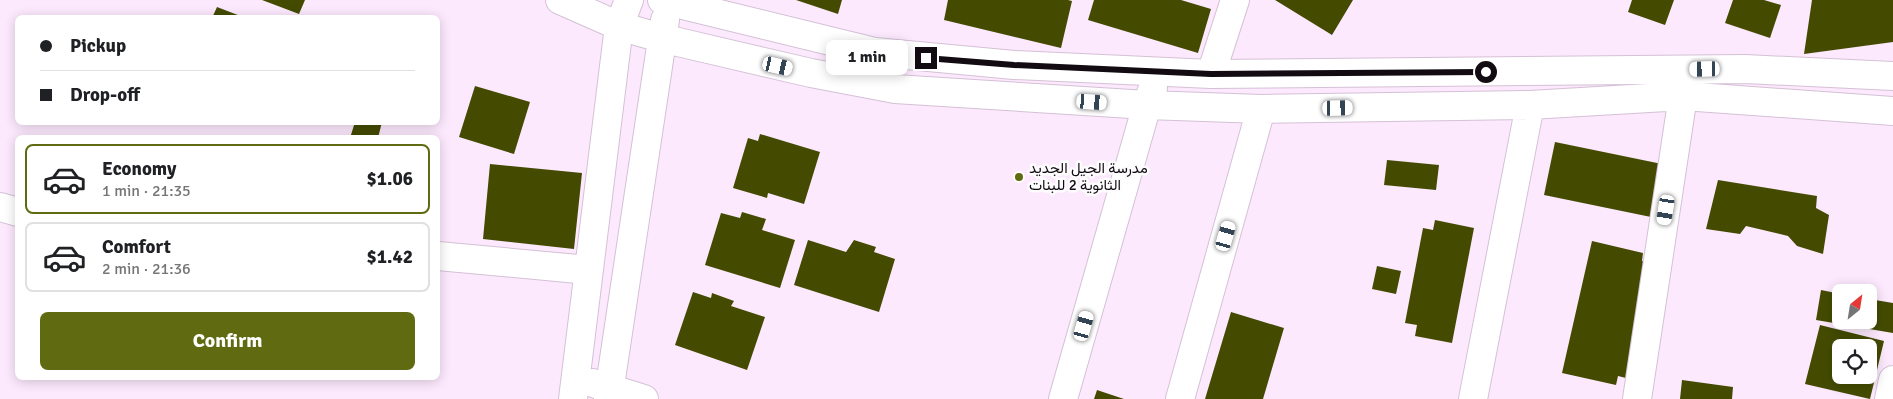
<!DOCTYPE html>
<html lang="en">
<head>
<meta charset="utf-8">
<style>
	body { margin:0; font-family:Signika,Vazirmatn,sans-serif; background:#f6f6f6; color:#202124; height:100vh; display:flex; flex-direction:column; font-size:19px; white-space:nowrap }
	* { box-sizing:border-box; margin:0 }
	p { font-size:16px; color:#757577 }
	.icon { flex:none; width:28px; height:28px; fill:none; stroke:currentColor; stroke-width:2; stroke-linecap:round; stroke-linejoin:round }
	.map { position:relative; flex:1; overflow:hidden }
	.panel { position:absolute; left:15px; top:135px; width:425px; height:245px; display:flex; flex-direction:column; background:#fff; border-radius:8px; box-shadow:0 2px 12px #0003 }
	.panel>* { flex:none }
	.banner { position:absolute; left:15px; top:15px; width:425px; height:110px; border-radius:8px; box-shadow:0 2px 12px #0003; display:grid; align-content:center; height:110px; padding:0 25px; background:#fff }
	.needle { width:32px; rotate:30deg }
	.fabs { position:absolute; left:1832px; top:284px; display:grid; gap:10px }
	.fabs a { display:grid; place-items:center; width:45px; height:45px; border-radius:8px; background:#fff; box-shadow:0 2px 12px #0003; font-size:25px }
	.end { position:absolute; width:22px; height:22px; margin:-11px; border:6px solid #120b12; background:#fff; box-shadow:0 0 0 2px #fff }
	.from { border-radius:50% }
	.bubble { position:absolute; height:35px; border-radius:8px; background:#fff; box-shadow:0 2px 12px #0003; font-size:16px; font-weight:700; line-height:35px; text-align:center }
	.car { position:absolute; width:15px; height:30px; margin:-15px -8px; border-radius:6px; box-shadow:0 0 4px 1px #0007; background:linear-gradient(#fff 24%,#345 0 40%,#fff 0 76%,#345 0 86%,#fff 0) }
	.banner b { display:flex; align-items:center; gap:18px; height:48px; font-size:19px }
	.banner b+b { border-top:1px solid #e0e0e0 }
	.banner i { width:12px; height:12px; background:#202124 }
	ul { padding:9px 0 0; list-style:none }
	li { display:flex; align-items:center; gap:15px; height:70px; margin:0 10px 8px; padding:0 15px; border:2px solid #e0e0e0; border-radius:8px }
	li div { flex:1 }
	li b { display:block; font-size:19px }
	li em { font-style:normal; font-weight:700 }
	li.active { border-color:#606a10 }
	li>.icon { width:45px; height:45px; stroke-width:1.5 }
	.primary-button { display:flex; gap:10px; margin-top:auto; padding:10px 25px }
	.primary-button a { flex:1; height:58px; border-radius:8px; background:#606a10; color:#fff; font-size:20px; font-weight:700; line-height:58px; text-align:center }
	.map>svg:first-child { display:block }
	.building { fill:#444b00; fill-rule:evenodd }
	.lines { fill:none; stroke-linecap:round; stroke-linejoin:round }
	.minor-casing { stroke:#d4c1d6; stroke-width:30 }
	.minor { stroke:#fff; stroke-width:28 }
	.route { stroke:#120b12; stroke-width:6 }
	.poi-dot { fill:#606a10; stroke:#fdfdfd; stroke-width:2 }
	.labels { text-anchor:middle; stroke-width:5; stroke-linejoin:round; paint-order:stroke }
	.poi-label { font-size:15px; fill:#120b12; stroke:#fdfdfd; text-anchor:start }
</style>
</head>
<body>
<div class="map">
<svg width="1893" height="399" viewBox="0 0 1893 399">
	<rect width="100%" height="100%" fill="#fde9fe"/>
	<!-- building -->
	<path class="building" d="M262,0H305L299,14Z
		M796,0H842L838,14Z
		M948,0H1068L1072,1L1061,48L944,20Z
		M1094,0H1181L1211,9L1198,53L1088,20Z
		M1275,0H1353L1332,35Z
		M1632,0H1674L1665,25L1628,12Z
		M1733,0H1764L1781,5L1770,38L1725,23Z
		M1812,0H1893V42L1804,54Z
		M217,7L243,17V18H212Z
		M475,86L530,102L514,154L459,137Z
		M355,122H382L378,138H350Z
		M760,134L820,152L804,204L768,193L767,198L733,188L748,138L758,141Z
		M1555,142L1662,164L1651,217L1544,195Z
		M1387,160L1439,165L1436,190L1384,185Z
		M490,164L582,173L574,249L483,239Z
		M1718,180L1817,196L1816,208L1829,215L1823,254L1797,246L1788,236L1746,226L1740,234L1706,229Z
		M742,212L766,219L762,230L795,240L780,288L705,265L721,213L740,218Z
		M1435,220L1474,228L1452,343L1415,336L1417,325L1405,323L1423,228L1433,230Z
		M808,240L846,252L854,240L876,247L874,252L895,259L879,312L794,285Z
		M1592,241L1643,253L1642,261L1656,264L1630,379L1618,376L1616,385L1562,373Z
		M1377,266L1401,271L1396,294L1372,289Z
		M1821,290L1841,294V320H1869V299L1893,303V333L1816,320Z
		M693,292L711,298L712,293L734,301L731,306L765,317L747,370L675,345Z
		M1231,312L1284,328L1263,399H1205Z
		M1820,325L1884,341L1870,399L1805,384ZM1841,348H1869V375H1841Z
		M1682,380L1733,387L1732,399H1680Z
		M1097,390L1124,399H1094Z"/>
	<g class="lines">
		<!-- minor casing -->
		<g class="minor-casing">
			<path id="minor" d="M560,0L619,26L661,38L811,73L895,89L1147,105L1261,109L1530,105L1683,96L1893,111
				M662,0L875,52L1014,65L1211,74L1745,69L1893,76
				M1211,74L1235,0
				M0,207L18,212
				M438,256L589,270
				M593,383L644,399
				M573,399L619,26L629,0
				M608,399L665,20
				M1063,399L1147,105L1153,88
				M1180,399L1261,109
				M1473,399L1530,105
				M1637,399L1683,96
				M1889,399L1893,380"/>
		</g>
		<!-- minor -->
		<use href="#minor" class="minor"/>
	</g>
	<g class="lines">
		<!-- route -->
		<path class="route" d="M926,58L1014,65L1211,74L1486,72"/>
	</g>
	<!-- markers -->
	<circle class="poi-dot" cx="1019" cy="177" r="5"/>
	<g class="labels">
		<!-- poi labels -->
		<g class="poi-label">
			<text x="1029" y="173">مدرسة الجيل الجديد<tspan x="1029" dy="17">الثانوية 2 للبنات</tspan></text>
		</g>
	</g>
</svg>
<div class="fabs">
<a><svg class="needle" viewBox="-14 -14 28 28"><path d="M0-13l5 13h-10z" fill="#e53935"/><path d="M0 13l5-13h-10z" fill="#757577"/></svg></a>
<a><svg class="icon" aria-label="locate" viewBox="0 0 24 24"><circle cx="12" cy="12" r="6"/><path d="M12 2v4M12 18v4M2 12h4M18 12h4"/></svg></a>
</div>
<i class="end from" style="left:1486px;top:72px"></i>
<i class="end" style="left:926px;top:58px"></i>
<div class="bubble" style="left:826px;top:40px;width:82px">1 min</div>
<i class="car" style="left:778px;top:66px;rotate:103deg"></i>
<i class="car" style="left:1705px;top:69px;rotate:269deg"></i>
<i class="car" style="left:1092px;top:102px;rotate:94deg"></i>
<i class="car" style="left:1338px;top:108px;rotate:89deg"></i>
<i class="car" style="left:1666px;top:210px;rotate:189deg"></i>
<i class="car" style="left:1226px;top:236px;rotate:16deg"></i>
<i class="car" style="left:1084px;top:326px;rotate:16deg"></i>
<div class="banner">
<b><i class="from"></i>Pickup</b>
<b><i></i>Drop-off</b>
</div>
<section class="panel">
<ul>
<li class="active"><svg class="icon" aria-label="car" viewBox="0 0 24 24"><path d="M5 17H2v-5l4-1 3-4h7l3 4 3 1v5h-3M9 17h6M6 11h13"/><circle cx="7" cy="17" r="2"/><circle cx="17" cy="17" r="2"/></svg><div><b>Economy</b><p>1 min · 21:35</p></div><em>$1.06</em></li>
<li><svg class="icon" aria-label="car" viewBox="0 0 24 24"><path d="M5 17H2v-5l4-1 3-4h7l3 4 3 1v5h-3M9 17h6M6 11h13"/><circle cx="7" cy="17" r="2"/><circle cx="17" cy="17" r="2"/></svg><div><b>Comfort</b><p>2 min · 21:36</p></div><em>$1.42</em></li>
</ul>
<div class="primary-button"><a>Confirm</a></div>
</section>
</div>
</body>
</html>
